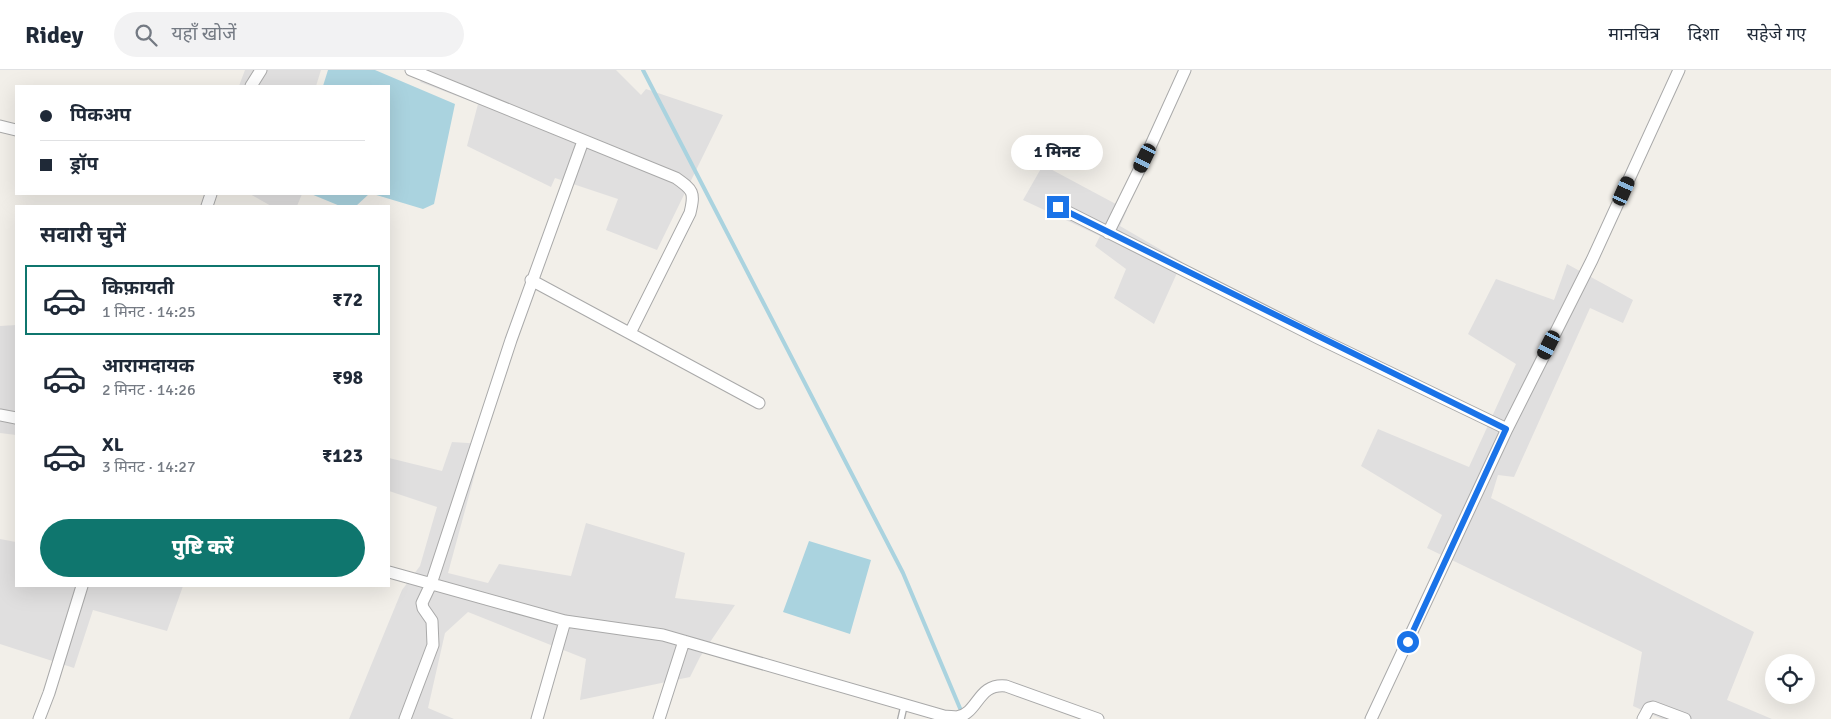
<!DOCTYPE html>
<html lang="hi">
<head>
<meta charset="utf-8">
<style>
	body { margin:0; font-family:Signika,"Noto Sans Devanagari",sans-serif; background:#f2f2f3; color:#1f2937; height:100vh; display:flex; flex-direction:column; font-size:19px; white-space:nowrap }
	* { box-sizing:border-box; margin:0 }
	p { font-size:16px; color:#747a83 }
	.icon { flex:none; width:28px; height:28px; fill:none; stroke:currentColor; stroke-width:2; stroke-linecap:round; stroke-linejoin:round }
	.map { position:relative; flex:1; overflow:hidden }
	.drawer { position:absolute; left:15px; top:135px; width:375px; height:382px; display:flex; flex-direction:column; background:#fff; border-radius:0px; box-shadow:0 5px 20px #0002 }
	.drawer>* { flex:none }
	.banner { position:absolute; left:15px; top:15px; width:375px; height:110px; border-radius:0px; box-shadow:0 5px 20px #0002; display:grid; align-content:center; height:110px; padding:0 25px; background:#fff }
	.fabs { position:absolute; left:1765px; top:584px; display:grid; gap:10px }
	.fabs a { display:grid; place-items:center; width:50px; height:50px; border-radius:50%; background:#fff; box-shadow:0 5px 20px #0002; font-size:25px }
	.end { position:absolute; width:22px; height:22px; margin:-11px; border:6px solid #1a73e8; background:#fff; box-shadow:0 0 0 2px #fff }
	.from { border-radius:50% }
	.bubble { position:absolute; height:35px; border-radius:18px; background:#fff; box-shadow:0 5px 20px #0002; font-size:16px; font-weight:800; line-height:35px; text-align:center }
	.car { position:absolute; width:15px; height:30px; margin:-15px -8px; border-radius:6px; box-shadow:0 0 4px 1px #0007; background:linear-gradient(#222 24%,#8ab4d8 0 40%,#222 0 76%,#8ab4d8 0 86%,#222 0) }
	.banner b { display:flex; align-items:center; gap:18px; height:48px; font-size:19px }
	.banner b+b { border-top:1px solid #e0e1e3 }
	.banner i { width:12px; height:12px; background:#1f2937 }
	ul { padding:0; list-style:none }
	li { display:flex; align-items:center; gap:15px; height:70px; margin:0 10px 8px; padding:0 15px; border:2px solid transparent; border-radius:0px }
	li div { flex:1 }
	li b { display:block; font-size:19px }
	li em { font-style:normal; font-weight:800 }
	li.current { border-color:#0f766e }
	li>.icon { width:45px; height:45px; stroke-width:1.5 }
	h2 { padding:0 25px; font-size:22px; line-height:60px }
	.button { display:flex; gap:10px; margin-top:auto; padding:10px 25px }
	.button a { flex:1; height:58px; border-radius:30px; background:#0f766e; color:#fff; font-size:20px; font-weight:800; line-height:58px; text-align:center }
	header { display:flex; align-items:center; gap:30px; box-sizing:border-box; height:70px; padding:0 25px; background:#fff; border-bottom:1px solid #e0e1e3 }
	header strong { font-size:24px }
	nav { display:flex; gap:28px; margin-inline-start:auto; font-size:18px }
	.search { width:350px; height:45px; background:#f2f2f3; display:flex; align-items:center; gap:12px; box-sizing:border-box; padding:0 18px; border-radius:28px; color:#747a83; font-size:19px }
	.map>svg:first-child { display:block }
	.residential { fill:#e0dfdf }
	.water { fill:#aad3df }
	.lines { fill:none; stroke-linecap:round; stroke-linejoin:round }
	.stream { stroke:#aad3df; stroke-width:4 }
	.service-casing { stroke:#a9a9a9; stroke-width:8 }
	.minor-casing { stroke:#a9a9a9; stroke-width:13 }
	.service { stroke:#fff; stroke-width:5.5 }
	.minor { stroke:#fff; stroke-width:11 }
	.route { stroke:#1a73e8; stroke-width:6 }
</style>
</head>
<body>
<header>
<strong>Ridey</strong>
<div class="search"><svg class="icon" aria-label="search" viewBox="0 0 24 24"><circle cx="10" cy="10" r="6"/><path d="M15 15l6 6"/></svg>यहाँ खोजें</div>
<nav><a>मानचित्र</a><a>दिशा</a><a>सहेजे गए</a></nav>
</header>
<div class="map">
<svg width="1831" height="649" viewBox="0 0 1831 649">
	<rect width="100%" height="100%" fill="#f2efe9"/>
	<!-- residential -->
	<path class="residential" d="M245,0H321L316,16H239Z
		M428,0H616L641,25L646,19L723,45L657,180L606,160L618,129L555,108L551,117L467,76L478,34L420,12Z
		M1043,95L1127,140L1120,156L1182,192L1154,254L1114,228L1126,199L1095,176L1100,166L1023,130Z
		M250,124H302L297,136H271Z
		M1567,194L1633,230L1623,253L1590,238L1514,407L1498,405L1491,428L1754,562L1727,630L1772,649H1662L1633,636L1642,582L1427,478L1442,445L1361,396L1378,359L1469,397L1516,294L1468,264L1496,209L1554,230Z
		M16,255V365L0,363V256Z
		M452,372L483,374L448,503L488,513L499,494L571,506L586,453L685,483L675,528L735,535L700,587L690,607L580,630L586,589L468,542L445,563L428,638L454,649H349L402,520L420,496L437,437L389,421V388L442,401Z
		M0,469L16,472V516H183L167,561L93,540L74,598L0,574Z"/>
	<!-- water -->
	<path class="water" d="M328,0H375L455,34L434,134L423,139L373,124H389V16H323Z
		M311,124H369L356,136H340Z
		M809,471L871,490L850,564L783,542Z"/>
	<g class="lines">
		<!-- stream -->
		<path class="stream" d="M643,0L903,503L962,643"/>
		<!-- service casing -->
		<g class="service-casing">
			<path id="service" d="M901,649L904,636"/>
		</g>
		<!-- minor casing -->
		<g class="minor-casing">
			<path id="minor" d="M411,0L676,108C693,120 695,122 690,143L630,263
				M251,16L261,0
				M0,56L16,60
				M207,136L211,124
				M1058,137L1318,268L1507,359
				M1108,163L1145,88L1185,0
				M531,210L759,333
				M0,345L16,348
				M389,502L565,551L663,565L944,646C948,646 953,647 957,647C979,643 977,613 1006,616L1098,649
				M39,649L49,623L82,516
				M405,649L433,575L432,551L423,538L422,533L431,514L511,270L583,71
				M537,649L565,551
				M659,649L684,571
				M1371,649L1507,359L1592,190L1679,0
				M1643,649L1649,638L1653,637L1685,649"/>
		</g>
		<!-- service -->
		<use href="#service" class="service"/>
		<!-- minor -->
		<use href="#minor" class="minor"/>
	</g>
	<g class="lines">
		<!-- route -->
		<path class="route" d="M1058,137L1506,359L1408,572"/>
	</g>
</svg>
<div class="fabs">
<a><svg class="icon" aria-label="locate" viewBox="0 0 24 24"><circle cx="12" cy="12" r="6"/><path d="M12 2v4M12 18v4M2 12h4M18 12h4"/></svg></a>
</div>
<i class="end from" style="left:1408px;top:572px"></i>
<i class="end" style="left:1058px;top:137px"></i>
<div class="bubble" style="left:1011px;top:65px;width:92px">1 मिनट</div>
<i class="car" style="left:1145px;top:88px;rotate:206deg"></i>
<i class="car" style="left:1624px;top:121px;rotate:24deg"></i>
<i class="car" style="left:1549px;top:275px;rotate:207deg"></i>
<div class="banner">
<b><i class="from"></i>पिकअप</b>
<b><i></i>ड्रॉप</b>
</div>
<section class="drawer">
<h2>सवारी चुनें</h2>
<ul>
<li class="current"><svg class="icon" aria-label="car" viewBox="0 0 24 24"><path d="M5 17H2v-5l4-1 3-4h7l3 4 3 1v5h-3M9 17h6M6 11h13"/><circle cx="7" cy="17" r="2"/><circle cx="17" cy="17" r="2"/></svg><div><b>किफ़ायती</b><p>1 मिनट · 14:25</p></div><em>₹72</em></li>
<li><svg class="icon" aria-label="car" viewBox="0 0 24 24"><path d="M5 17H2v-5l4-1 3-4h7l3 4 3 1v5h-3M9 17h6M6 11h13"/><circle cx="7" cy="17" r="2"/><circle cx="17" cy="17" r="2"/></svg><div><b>आरामदायक</b><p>2 मिनट · 14:26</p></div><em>₹98</em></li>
<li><svg class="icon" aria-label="car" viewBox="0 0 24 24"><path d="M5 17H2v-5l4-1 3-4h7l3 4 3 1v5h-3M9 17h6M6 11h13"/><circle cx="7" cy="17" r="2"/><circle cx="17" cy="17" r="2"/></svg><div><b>XL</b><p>3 मिनट · 14:27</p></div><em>₹123</em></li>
</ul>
<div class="button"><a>पुष्टि करें</a></div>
</section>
</div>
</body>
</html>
